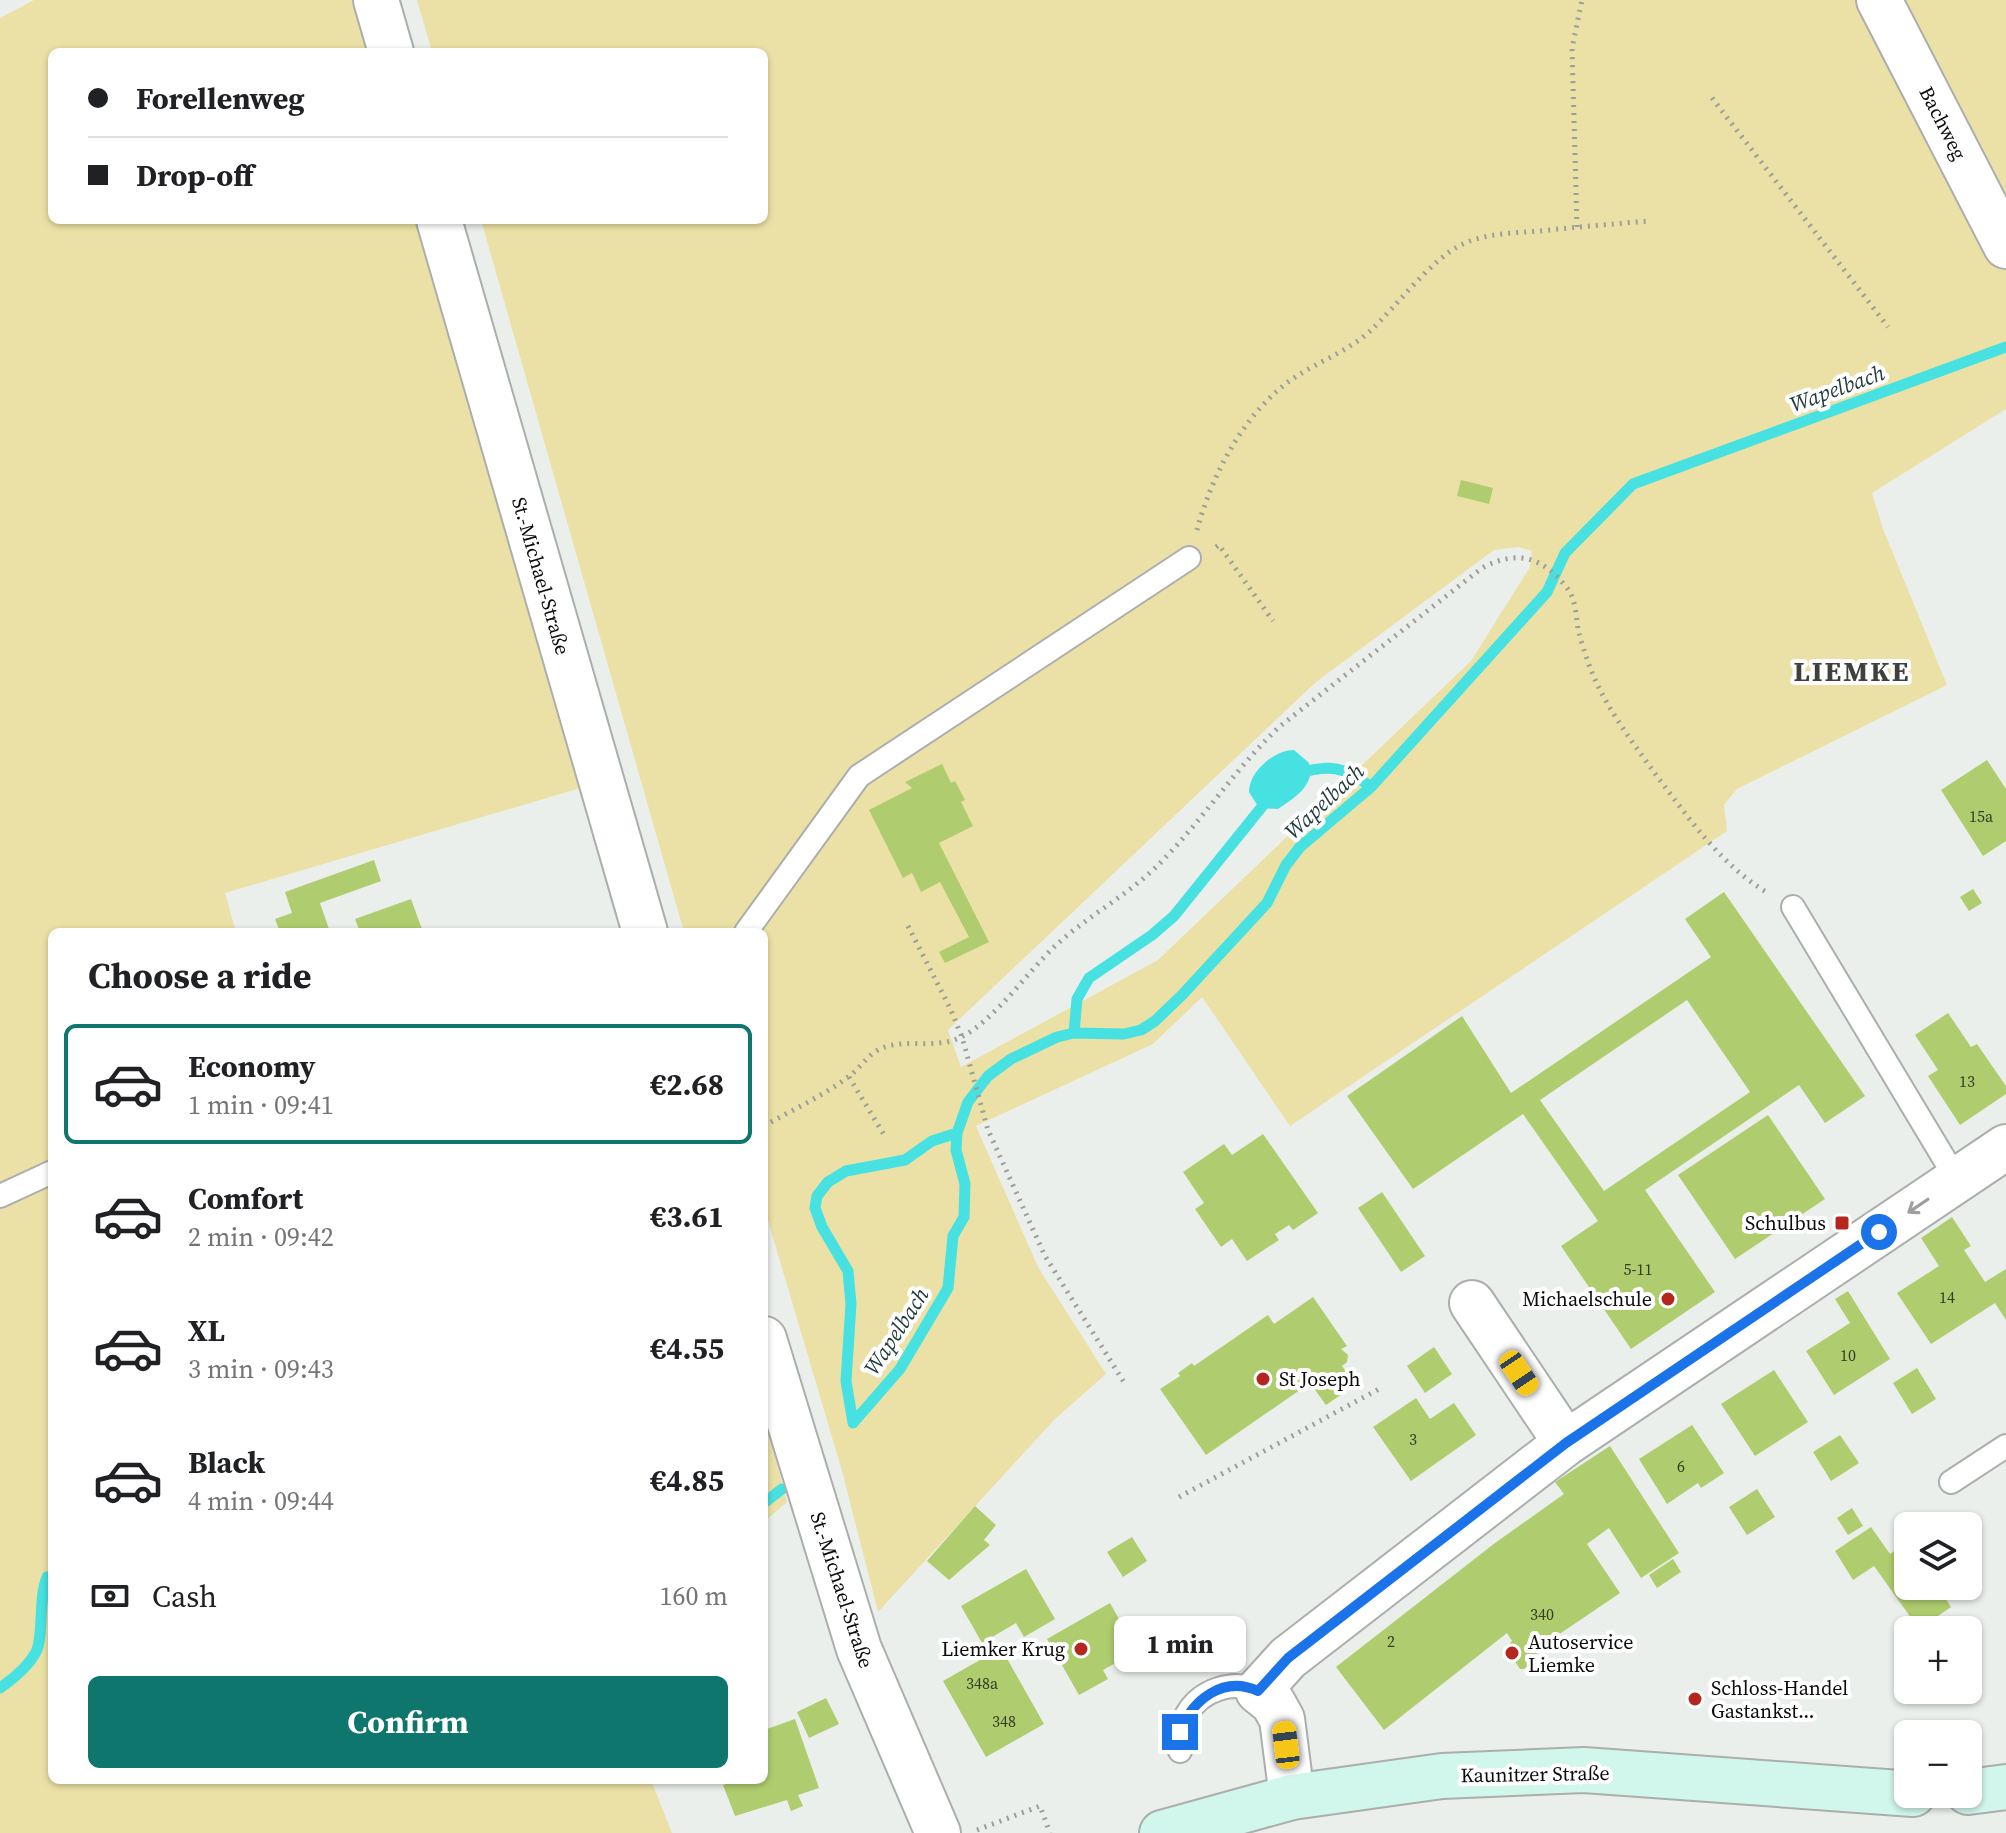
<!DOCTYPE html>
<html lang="en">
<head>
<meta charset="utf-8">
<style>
	body { margin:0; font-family:"Source Serif 4",serif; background:#f2f2f2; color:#202124; height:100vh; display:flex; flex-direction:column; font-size:30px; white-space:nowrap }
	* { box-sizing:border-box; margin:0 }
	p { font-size:26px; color:#757577 }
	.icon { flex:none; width:44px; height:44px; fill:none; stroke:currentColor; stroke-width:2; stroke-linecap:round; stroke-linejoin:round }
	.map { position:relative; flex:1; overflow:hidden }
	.side { position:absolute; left:48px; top:928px; width:720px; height:856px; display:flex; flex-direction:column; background:#fff; border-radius:12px; box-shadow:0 2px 6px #0004 }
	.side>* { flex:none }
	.banner { position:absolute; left:48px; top:48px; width:720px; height:176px; border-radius:12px; box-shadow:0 2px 6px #0004; display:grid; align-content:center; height:176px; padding:0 40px; background:#fff }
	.buttons { position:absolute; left:1894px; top:1512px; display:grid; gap:16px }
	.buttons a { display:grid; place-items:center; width:88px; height:88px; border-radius:12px; background:#fff; box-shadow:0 2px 6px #0004; font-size:40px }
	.end { position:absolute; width:36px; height:36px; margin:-18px; border:10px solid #1a73e8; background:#fff; box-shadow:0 0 0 4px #fff }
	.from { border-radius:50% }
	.bubble { position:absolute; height:56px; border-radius:12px; background:#fff; box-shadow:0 2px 6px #0004; font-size:26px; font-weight:700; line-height:56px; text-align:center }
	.car { position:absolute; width:24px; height:48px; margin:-24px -12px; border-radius:10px; box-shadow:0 0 6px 2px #0007; background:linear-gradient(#f5c518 24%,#345 0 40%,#f5c518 0 76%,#345 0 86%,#f5c518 0) }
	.banner b { display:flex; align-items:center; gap:28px; height:76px; font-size:30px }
	.banner b+b { border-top:2px solid #e0e0e0 }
	.banner i { width:20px; height:20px; background:#202124 }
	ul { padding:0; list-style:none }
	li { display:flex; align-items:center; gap:24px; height:120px; margin:0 16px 12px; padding:0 24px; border:4px solid transparent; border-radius:12px }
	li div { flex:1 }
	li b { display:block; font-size:30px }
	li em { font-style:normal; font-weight:700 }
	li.current { border-color:#0f766e }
	li>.icon { width:72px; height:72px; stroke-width:1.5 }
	h2 { padding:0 40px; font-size:36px; line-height:96px }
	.pay { display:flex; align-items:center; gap:20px; height:88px; padding:0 40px; font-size:30px }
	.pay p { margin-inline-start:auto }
	.primary-button { display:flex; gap:16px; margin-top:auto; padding:16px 40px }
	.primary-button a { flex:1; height:92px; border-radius:12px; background:#0f766e; color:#fff; font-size:32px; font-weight:700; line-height:92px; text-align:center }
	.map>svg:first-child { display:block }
	.green { fill:#ebe1a6; fill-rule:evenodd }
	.water { fill:#46e1e0 }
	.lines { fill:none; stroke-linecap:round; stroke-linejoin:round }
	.stream { stroke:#46e1e0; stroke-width:11 }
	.building { fill:#afcd6e; fill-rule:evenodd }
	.lane-casing { stroke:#abafab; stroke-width:26 }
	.street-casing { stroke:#abafab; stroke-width:48 }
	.secondary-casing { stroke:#abafab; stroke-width:48 }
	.path { stroke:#9b9e9b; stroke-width:5; stroke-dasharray:2 6; stroke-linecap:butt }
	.lane { stroke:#fff; stroke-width:22 }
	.street { stroke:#fff; stroke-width:44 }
	.secondary { stroke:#d1f6eb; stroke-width:44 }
	.oneway { stroke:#9d9e9d }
	.route { stroke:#1a73e8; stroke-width:10 }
	.poi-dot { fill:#b5271e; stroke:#fff; stroke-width:3 }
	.labels { text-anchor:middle; stroke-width:8; stroke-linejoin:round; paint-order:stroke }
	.number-label { font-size:16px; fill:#343c24 }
	.street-label { font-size:20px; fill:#0b0c0b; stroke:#fff }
	.poi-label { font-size:20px; fill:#0b0c0b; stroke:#fff; text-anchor:end }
	.water-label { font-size:22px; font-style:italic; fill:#233c3c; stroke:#fff }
	.district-label { font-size:28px; font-weight:bold; letter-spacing:2px; fill:#3d403d; stroke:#fff }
</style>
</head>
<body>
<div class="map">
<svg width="2006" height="1833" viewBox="0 0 2006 1833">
	<rect width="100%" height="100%" fill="#ebefeb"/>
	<!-- green -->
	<path class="green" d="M34,0H360L374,52H52V220H422L584,787L225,893L236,932H52V1780H651L672,1833H0V18Z
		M417,0H2006V409L1872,493L1883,529L1947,685L1737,789L1724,805L1727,831L1290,1126L1202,997L1153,1044L976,1126L1038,1267L1106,1374L1055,1419L878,1612L842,1471L764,1207V932H684L481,220H764V52H432ZM1519,547L1532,551L1530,567L1471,661L1158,960L961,1067L948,1030L1316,682L1494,550Z
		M764,1415L787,1502L764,1522Z"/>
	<!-- water -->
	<path class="water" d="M1294,750L1309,763C1316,785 1294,798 1278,809L1259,808L1249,792C1249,771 1275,750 1294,750Z"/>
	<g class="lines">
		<!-- stream -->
		<path class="stream" d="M1297,774C1328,764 1345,766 1371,787
			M1074,1033L1077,999L1089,978L1152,935L1174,916L1269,798
			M853,1423L900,1369L948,1288L953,1236L964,1217L965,1184L956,1150L957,1133L968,1102L988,1076L1011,1059L1057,1037L1074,1033L1124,1034L1141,1030L1155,1021L1182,995L1267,903L1286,865L1300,847L1371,787L1547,592L1565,553L1633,484L2006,347
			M853,1423L846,1381L851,1304L848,1271L822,1227L815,1208L817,1196L828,1182L846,1171L905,1160L932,1141L957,1133
			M764,1503L782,1489
			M0,1688C13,1679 28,1667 36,1652C44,1637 38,1599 47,1577H52"/>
	</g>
	<!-- building -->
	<path class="building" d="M1461,480L1493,488L1489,504L1457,496Z
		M1987,760L2006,789V841L1983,856L1941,790Z
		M942,764L951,783L955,781L965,800L961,802L973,826L939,843L989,942L945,963L939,952L969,937L940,882L921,892L912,873L903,878L869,810L912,788L905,782Z
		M374,860L381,881L320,903L330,932H280L275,919L292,913L285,892Z
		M1973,889L1982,903L1969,911L1960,897Z
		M1724,892L1865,1096L1825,1123L1799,1085L1645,1190L1715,1292L1631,1349L1561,1246L1598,1221L1523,1114L1413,1189L1347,1096L1462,1016L1511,1093L1711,957L1685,919ZM1687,1000L1750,1092L1604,1191L1540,1100Z
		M411,899L423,932H360L355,919Z
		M1948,1013L1971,1047L1977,1044L2006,1086V1094L1960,1125L1928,1076L1938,1070L1915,1035Z
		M1768,1115L1825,1199L1735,1259L1678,1175Z
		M1263,1134L1318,1213L1293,1230L1289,1225L1275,1234L1279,1240L1247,1261L1232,1239L1221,1247L1195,1209L1204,1203L1183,1172L1224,1144L1232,1155Z
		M1382,1192L1425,1256L1401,1272L1358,1208Z
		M1952,1217L1971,1246L1964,1250L1985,1282L2006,1269V1320L1995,1303L1931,1344L1897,1293L1939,1266L1921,1238Z
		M1848,1291L1890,1359L1834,1395L1806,1351L1850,1323L1835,1299Z
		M1313,1297L1347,1346L1341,1349L1348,1355L1347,1362L1342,1366L1355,1385L1326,1405L1310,1383L1206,1455L1160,1389L1180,1376L1178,1373L1192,1363L1194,1366L1268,1315L1274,1324Z
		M1434,1347L1452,1374L1425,1393L1407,1366Z
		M1917,1368L1936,1399L1912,1414L1893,1383Z
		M1774,1370L1808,1422L1755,1456L1721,1404Z
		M1416,1398L1430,1419L1454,1403L1476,1435L1411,1481L1373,1427Z
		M1692,1425L1724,1473L1701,1488L1698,1483L1667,1504L1639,1459Z
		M1840,1435L1859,1463L1831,1481L1813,1452Z
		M1610,1446L1679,1553L1641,1578L1609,1528L1587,1544L1620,1593L1536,1650L1538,1659L1524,1669H1520L1506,1648L1512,1641L1507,1633L1384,1730L1336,1667L1495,1543L1564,1494L1555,1482Z
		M1757,1489L1775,1517L1747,1535L1729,1507Z
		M975,1506L996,1525L984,1540L990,1545L949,1580L927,1561Z
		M1852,1508L1863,1526L1848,1535L1837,1518Z
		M1871,1527L1890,1554L1908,1542V1586H1946L1940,1590L1951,1607L1919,1629L1874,1566L1853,1580L1835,1551Z
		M1132,1537L1147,1561L1123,1577L1107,1552Z
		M1673,1559L1681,1572L1657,1588L1649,1575Z
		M1026,1569L1055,1619L1024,1637L1016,1623L982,1643L961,1606Z
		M1110,1603L1137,1651L1103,1670L1108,1679L1079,1695L1047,1639Z
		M1001,1648L1044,1724L986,1757L943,1681Z
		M826,1698L839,1724L809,1738L797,1712Z
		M795,1719L819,1788L798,1795L803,1806L791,1811L787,1800L735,1816L723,1785L736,1780H764V1730Z"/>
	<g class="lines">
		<!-- lane casing -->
		<g class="lane-casing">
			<path id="lane" d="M1793,907L1957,1180
				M746,932L859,776L1189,558
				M0,1196L52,1172
				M1951,1482L2006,1446
				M1180,1751C1180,1738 1180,1725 1187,1714C1201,1690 1233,1679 1258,1691"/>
		</g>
		<!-- street casing -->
		<g class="street-casing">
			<path id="street" d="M376,0L391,52
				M1879,0L2006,246
				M439,220L645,932
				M1472,1303L1566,1443
				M764,1339L859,1649L938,1833
				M1292,1797L1282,1719L1273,1703L1258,1691L1288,1658L1566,1443L2006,1147"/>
		</g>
		<!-- secondary casing -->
		<g class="secondary-casing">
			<path id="secondary" d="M1968,1792L2006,1787
				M1162,1833L1292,1797L1442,1776L1584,1770L1913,1794"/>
		</g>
		<!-- path -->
		<path class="path" d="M1712,98L1888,327
			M1577,227L1572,48L1582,0
			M1197,530C1212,475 1242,417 1288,382C1314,363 1346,353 1370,331C1396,307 1433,257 1463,244C1487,233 1514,233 1540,231C1577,227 1613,224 1649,221
			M1216,547L1219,545L1273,621
			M908,926L950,1008L962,1037L988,1130L1045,1256L1125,1384
			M849,1077L886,1138
			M764,1126C792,1110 823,1096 848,1077C860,1069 867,1055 880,1049C905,1037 937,1051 963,1036C994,1020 1027,973 1054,947C1088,915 1131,894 1163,860C1204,818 1236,768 1279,727L1482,568C1517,549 1543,557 1567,588C1576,600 1576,615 1578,629C1581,642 1586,657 1591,670C1607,710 1634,744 1659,779C1691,821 1722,866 1768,893
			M1179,1497L1379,1389
			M977,1830L1040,1806L1050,1833"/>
		<!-- lane -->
		<use href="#lane" class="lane"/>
		<!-- street -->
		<use href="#street" class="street"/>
		<!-- secondary -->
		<use href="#secondary" class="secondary"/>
	</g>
	<!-- one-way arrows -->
	<defs><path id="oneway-shaft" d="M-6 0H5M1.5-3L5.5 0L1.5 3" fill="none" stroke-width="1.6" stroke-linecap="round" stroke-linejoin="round" transform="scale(2)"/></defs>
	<use class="oneway" href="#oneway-shaft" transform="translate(1918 1206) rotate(146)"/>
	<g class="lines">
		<!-- route -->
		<path class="route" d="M1180,1732C1192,1700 1223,1675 1258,1691L1288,1658L1566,1443L1879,1232"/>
	</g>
	<!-- markers -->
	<g class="poi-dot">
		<rect x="1834" y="1215" width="16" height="16" rx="4"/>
		<circle cx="1668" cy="1299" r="8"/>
		<circle cx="1263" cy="1379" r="8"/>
		<circle cx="1081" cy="1649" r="8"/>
		<circle cx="1512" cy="1653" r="8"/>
		<circle cx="1695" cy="1699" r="8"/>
	</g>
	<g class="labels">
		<!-- number labels -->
		<g class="number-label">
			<text x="1981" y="822">15a</text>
			<text x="1967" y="1087">13</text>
			<text x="1638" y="1275">5-11</text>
			<text x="1947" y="1303">14</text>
			<text x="1848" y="1361">10</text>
			<text x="1413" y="1445">3</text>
			<text x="1681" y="1472">6</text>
			<text x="1542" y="1620">340</text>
			<text x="1391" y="1647">2</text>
			<text x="982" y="1689">348a</text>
			<text x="1004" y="1727">348</text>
		</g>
		<!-- street labels -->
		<g class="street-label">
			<text transform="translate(1943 123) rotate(63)" y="7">Bachweg</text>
			<text transform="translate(541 576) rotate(74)" y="7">St.-Michael-Straße</text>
			<text transform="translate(842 1590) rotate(72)" y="7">St.-Michael-Straße</text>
			<text transform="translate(1535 1774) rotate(-1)" y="7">Kaunitzer Straße</text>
		</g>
		<!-- poi labels -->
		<g class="poi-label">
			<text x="1826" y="1230">Schulbus</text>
			<text x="1652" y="1306">Michaelschule</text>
			<text x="1279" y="1386" text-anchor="start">St Joseph</text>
			<text x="1528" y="1649" text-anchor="start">Autoservice<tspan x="1528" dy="23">Liemke</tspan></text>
			<text x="1065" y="1656">Liemker Krug</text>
			<text x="1711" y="1695" text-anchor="start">Schloss-Handel<tspan x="1711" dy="23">Gastankst...</tspan></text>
		</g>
		<!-- water labels -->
		<g class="water-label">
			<text transform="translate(1837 388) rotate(-20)" y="8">Wapelbach</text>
			<text transform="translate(1324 801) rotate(-43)" y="8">Wapelbach</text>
			<text transform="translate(896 1331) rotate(-57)" y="8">Wapelbach</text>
		</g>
		<!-- district labels -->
		<g class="district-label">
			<text x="1852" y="681">LIEMKE</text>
		</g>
	</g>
</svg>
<div class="buttons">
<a><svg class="icon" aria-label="layers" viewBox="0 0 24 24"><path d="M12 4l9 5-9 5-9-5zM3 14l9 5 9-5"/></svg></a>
<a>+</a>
<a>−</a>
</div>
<i class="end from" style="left:1879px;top:1232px"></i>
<i class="end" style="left:1180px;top:1732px"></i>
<div class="bubble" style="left:1114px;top:1616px;width:132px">1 min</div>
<i class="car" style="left:1519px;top:1373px;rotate:146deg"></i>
<i class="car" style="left:1286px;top:1745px;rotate:353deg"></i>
<div class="banner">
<b><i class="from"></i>Forellenweg</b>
<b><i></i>Drop-off</b>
</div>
<section class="side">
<h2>Choose a ride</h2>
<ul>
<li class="current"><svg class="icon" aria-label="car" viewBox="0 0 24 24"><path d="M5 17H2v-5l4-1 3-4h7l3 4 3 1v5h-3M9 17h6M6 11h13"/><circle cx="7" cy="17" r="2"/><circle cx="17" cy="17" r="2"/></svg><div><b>Economy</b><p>1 min · 09:41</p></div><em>€2.68</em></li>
<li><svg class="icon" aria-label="car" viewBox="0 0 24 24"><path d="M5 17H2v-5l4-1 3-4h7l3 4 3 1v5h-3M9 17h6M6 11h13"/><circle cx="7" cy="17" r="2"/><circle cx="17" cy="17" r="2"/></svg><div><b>Comfort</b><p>2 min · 09:42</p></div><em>€3.61</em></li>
<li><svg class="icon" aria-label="car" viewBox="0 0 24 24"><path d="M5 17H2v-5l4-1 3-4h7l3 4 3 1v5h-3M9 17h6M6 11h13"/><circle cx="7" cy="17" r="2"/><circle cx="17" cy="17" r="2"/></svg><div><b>XL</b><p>3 min · 09:43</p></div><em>€4.55</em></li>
<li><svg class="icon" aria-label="car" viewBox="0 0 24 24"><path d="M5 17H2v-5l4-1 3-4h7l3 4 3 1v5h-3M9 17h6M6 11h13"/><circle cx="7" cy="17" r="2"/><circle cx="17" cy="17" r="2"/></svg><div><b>Black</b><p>4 min · 09:44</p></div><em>€4.85</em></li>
</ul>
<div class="pay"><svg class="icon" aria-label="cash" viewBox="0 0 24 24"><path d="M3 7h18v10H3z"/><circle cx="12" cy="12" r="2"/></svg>Cash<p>160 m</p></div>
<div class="primary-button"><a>Confirm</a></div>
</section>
</div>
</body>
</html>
